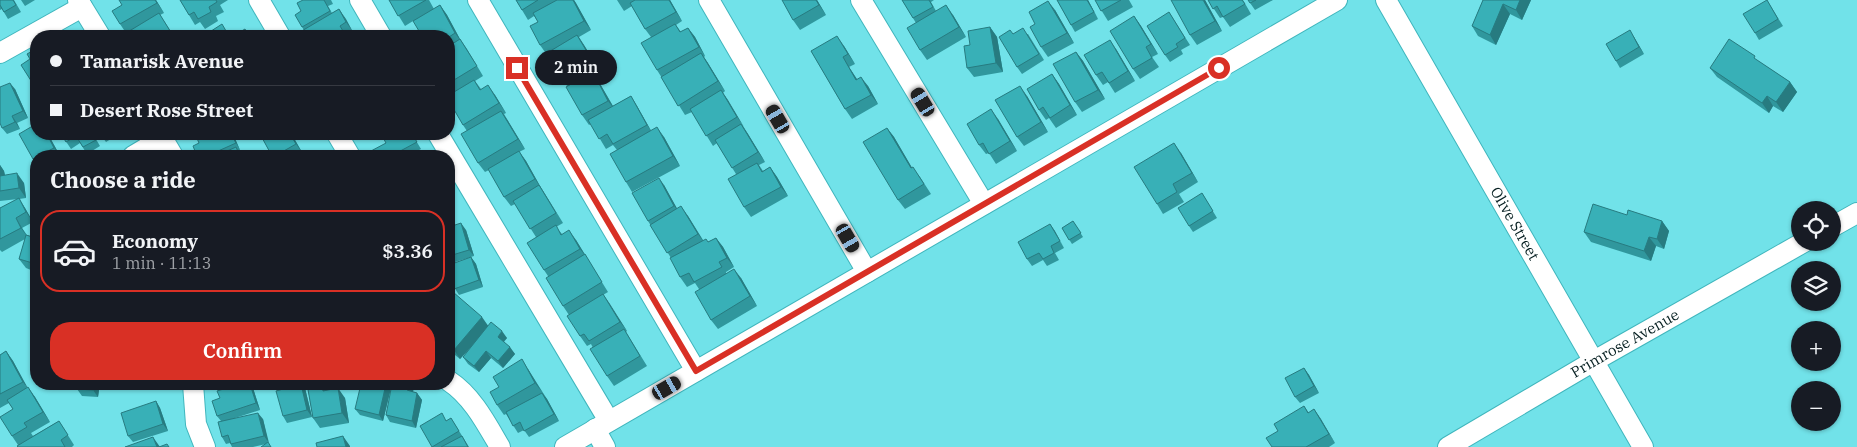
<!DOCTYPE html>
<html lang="en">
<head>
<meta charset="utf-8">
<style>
	body { margin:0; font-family:"IBM Plex Serif",serif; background:#20242c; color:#f1f3f6; height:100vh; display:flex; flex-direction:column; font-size:19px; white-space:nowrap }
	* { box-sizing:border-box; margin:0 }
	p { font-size:16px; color:#9ea1a6 }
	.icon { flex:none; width:28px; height:28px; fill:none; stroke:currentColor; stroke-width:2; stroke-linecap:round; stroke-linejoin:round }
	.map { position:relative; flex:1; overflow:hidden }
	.drawer { position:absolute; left:30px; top:150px; width:425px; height:240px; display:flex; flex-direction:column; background:#171b24; border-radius:20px; box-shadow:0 1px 4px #0004 }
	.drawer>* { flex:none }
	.banner { position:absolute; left:30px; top:30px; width:425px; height:110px; border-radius:20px; box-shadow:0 1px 4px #0004; display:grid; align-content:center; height:110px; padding:0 20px; background:#171b24 }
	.controls { position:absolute; left:1791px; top:201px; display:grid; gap:10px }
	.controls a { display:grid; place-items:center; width:50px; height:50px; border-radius:50%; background:#171b24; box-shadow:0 1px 4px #0004; font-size:25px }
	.end { position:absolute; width:22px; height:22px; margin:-11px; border:6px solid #d93025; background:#fff; box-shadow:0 0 0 2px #fff }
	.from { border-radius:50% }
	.bubble { position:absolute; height:35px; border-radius:18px; background:#171b24; box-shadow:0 1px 4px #0004; font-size:16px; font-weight:600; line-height:35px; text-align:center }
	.car { position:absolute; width:15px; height:30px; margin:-15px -8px; border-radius:6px; box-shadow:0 0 4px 1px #0007; background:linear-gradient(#222 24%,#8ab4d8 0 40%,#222 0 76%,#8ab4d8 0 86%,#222 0) }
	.banner b { display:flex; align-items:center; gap:18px; height:48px; font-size:19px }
	.banner b+b { border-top:1px solid #363941 }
	.banner i { width:12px; height:12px; background:#f1f3f6 }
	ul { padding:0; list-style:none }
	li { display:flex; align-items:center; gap:15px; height:82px; margin:0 10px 8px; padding:0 10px; border:2px solid transparent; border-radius:20px }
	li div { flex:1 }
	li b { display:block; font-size:19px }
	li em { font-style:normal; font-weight:600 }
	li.current { border-color:#d93025 }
	li>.icon { width:45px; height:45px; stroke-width:1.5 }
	h2 { padding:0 20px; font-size:22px; line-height:60px }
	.action { display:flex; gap:10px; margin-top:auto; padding:10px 20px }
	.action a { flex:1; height:58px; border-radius:20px; background:#d93025; color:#fff; font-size:20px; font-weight:600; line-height:58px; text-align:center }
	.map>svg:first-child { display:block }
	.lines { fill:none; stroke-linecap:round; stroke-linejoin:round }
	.minor-casing { stroke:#40b6bd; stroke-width:22 }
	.minor { stroke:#fff; stroke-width:20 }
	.wall { fill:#30979d }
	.shaded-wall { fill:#277b80 }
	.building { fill:#38b0b7; stroke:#277b80 }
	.route { stroke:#d93025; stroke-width:6 }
	.labels { text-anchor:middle; stroke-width:4.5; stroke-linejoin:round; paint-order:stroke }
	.street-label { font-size:15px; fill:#061f21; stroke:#c7fafc }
</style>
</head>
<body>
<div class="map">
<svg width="1857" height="447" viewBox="0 0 1857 447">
	<rect width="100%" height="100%" fill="#71e2e9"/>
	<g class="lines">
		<!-- minor casing -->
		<g class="minor-casing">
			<g id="minor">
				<path d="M78,0L100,36"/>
				<path d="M259,0L280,36"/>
				<path d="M360,0L381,36"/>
				<path d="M478,0L696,371"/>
				<path d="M709,0L867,272"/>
				<path d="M861,0L984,204"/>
				<path id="s1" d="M1386,0L1643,447"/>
				<path d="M0,53L82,7"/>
				<path d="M160,134L173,156"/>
				<path d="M337,134L350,156"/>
				<path d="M438,134L609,421"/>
				<path d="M133,156L163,138"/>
				<path d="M1832,227L1857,213"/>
				<path d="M449,381C472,396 486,423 500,447"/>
				<path d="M193,384L196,424L205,447"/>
				<path d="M595,429L605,447"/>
				<path d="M565,447L1337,0"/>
				<path id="s2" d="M1448,447L1594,361L1804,242"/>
			</g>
		</g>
		<!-- minor -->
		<use href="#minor" class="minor"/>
	</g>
	<!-- wall -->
	<path class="wall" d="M0,0H14L21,12L8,19L2,9L0,10Z
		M21,0H35L25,6Z
		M156,0L164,13L160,15L174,36H128L120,24Z
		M180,0H228L220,5L224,12L216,16L218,21L205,29L200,22L195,25Z
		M303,0H331L333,4L328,6L332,13L339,9L353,32L347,36H303L304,30L302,27L301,11Z
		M389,0H429L434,9L440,5L447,15L460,39L467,49L483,76L475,81L481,89L495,95L506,113L504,114L525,149L519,152L526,161L540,186L563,223L556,227L562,234L576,240L608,292L603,295L627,331L626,332L647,366L614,386L607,376L591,344L587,346L580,336L569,315L563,306L548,276L544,270L536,237L515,204L511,206L504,197L489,170L485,172L478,163L467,131L463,125L449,93V36L413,21L405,26Z
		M516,0H574L591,30L579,37L600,71L594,75L599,82L613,106L631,96L637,106L651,131L664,137L680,166L632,192L626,182L617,150L613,145L606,149L591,124L589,125L582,115L567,86L547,55L540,45L538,22L534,16L528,20Z
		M617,0H670L682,21L676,25L681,32L688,28L695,37L705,56L704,57L725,91L723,93L765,162L759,165L763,171L770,167L777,177L788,196L751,217L744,207L736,174L717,143L713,146L692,112L685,115L657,70L651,37L645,29L632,6L624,11Z
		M817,0L826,15L800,30L793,20Z
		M902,0H934L931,2L936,11L953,15L966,37L927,60L920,50L916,23Z
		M1057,0H1088L1098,19L1075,32L1071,25Z
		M1095,0H1129L1133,7L1108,21Z
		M1205,0L1222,31L1197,45L1190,35Z
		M1208,0H1243L1251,14L1230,27L1223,17L1220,18Z
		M1248,0H1273L1255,10Z
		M1483,0H1531L1522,20L1510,14L1496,45L1478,36L1472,26Z
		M1767,0L1783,26L1759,40L1755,33Z
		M1055,10L1074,43L1048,57L1041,47Z
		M1169,12L1190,45L1181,50L1183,54L1170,62L1165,55Z
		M1134,16L1141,26L1158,54L1152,57L1159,67L1140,79L1133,69Z
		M990,27L997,37L1003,72L974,77L967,68L970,45Z
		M1013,34H1028L1044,60L1022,74L1017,67Z
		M1634,37L1644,54L1620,68L1616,61Z
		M844,46L855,64L849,67L857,79L868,86L878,104L852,119L845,109L811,51Z
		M1116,49L1135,81L1115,93L1108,82L1103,85L1096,75Z
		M1076,52L1083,61L1105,99L1082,112L1075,102Z
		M1758,61L1790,82L1797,92L1783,112L1773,106L1769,113L1717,77L1710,68Z
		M1052,74L1059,84L1077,115L1056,128L1049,118L1046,120L1039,110Z
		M15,89L28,118L17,123L20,129L7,134L2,128Z
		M1027,96L1048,132L1024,146L1017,137Z
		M998,119L1017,151L996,164L989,153L986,154L979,145Z
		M887,128L894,137L912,168L920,177L931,194L905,209L898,200Z
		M36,134H48L59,154L56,156H36V164L33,159Z
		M61,134H93L100,146L87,154L80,143L71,149Z
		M100,134H119L106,142Z
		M201,134H233L240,150H238L243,156H197Z
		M260,134H306L295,140L303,154L299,156H272Z
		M412,134L421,149L408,156H374L386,143Z
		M1181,153L1198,182L1179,194L1184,202L1163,214L1157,204Z
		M0,165L4,171L5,175L24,183L26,198L19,199L25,208L33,222L22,228L27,235L36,238V272L26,268L19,259L25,239L2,252L0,250V208L18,199L0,201Z
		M664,185L677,209L688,216L703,240L708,242L716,238L723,247L734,267L726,272V273L741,278L757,306L718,329L711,320L699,289L695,283L687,287L680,277L671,258L648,221Z
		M1202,193L1217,218L1193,232L1189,226Z
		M1073,221L1083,237L1072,244L1062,228Z
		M1662,221L1669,231L1664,249L1656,246L1651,261L1591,242L1584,232Z
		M1050,224L1064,248L1055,253L1059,260L1047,266L1043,260L1032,266L1027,259Z
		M449,227L466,230L474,256L449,264Z
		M471,257L476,264L483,287L459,295L454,287L450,288L449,286V265Z
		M449,297L488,326L507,338L504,342L515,354L503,368L491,358L479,372L468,364L463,357L472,346L460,359L450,351L449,348V322L450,321L449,320Z
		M6,351L13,361L27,388L35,397L50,422L31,433L33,436L59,421L74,445L72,447H18V445L12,436L13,409L9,403L0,408V355Z
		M1304,368L1309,375L1319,393L1300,403L1295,397Z
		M528,369L547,399L559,421L529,437L524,430L518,433L506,414L504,415L497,405Z
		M78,384H104V390H99L98,397L82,396L77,389Z
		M307,384H327L328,390L345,398L349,423L320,428L313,418Z
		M392,384L383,421L360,415L355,409Z
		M414,386L413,392L417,393L422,400L416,428L390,422L386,415Z
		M253,388L260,410L235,418L263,419L268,442L266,444L253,447H232L230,443L226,444L222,437L221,421L217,416Z
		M305,388L312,417L287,423L283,416Z
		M156,401L160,408L168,431L133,442L128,436Z
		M1304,406L1309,413L1314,409L1335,443L1329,447H1272L1278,431Z
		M451,418L469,447H432L447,421Z"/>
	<!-- shaded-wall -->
	<path class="shaded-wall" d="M155,0H156L164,13L157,3Z
		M573,0H574L576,3L591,30L584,21Z
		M669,0H670L682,21L676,12Z
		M816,0H817L826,15L819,5Z
		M1087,0H1088L1098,19L1094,12Z
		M1203,0H1205L1222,31L1215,21Z
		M1520,0H1531L1522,20L1516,10Z
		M1048,1L1055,10L1074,43L1067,33Z
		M1503,4L1510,14L1496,45L1490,35Z
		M440,5L447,15L462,43L455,33Z
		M946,5L953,15L966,37L959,27Z
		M339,9L346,19L353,32L346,22Z
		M1134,16L1141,26L1158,54L1151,44Z
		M990,27L997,37L1003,72L996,63Z
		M688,28L695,37L705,56L699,47Z
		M1630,30L1634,37L1644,54L1639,47Z
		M577,35L584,45L600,71L593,62Z
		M837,36L844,46L855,64L848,54Z
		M1110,40L1116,49L1135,81L1128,71Z
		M1076,52L1083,61L1105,99L1098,90Z
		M701,53L708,63L725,91L718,81Z
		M843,57L849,67L863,89L856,80Z
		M593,72L599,82L615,110L608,101Z
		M1052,74L1059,84L1077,115L1070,105Z
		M861,77L868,86L878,104L871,95Z
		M1790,82L1797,92L1783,112L1776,102Z
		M10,83L15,89L28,118L23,111Z
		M488,85L495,95L506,113L499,103Z
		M1020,86L1027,96L1048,132L1041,122Z
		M721,90L728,100L744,127L737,117Z
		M631,96L637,106L653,134L647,125Z
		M1767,96L1773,106L1769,113L1762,103Z
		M991,109L998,119L1017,151L1010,141Z
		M501,111L508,121L525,149L518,139Z
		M12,116L17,123L20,129L15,122Z
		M741,124L748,134L765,162L758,152Z
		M657,127L664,137L680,166L673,156Z
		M887,128L894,137L918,178L911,168Z
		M47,134H48L59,154L54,148Z
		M231,134H233L240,150L236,143Z
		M290,134L295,140L303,154L296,144Z
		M1174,143L1181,153L1198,182L1192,173Z
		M519,151L526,161L540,186L563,223L535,179Z
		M0,165L4,171L7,186L0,176Z
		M770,167L777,177L788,196L781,187Z
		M17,173L24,183L26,198L19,188Z
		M659,178L664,185L679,212L674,206Z
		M19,198L25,208L33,222L26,212Z
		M681,206L688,216L705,244L698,234Z
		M16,218L28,238L21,228Z
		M1662,221L1669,231L1664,249L1657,239Z
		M461,223L466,230L474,256L469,250Z
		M1050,224L1055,231L1064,248L1060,241Z
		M569,230L576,240L587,258L580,249Z
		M1649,237L1656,246L1651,261L1644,251Z
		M716,238L723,247L734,267L727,258Z
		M471,257L476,264L483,287L479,280Z
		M734,269L741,278L757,306L750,296Z
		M603,294L610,304L627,331L620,322Z
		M482,317L489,327L460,359L454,350Z
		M502,331L507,338L502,343L498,337Z
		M510,347L515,354L503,368L498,361Z
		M6,351L13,361L30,392L23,382Z
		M486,351L491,358L479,372L474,366Z
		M522,359L528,369L542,392L535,383Z
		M1304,368L1309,375L1319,393L1314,386Z
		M94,384L99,390L98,397L93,390Z
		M99,384H104V390Z
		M250,384H251L253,388L260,410L256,403Z
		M301,384H302L305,388L312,417L307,410Z
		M322,384H327L330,401L323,391Z
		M386,384H392L383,421L379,415Z
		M408,384H413L414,386L412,397L407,390Z
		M28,387L35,397L50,422L43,412Z
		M338,388L345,398L349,423L342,413Z
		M417,393L422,400L416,428L412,421Z
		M542,393L547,399L559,421L554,414Z
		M156,401L160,408L168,431L163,424Z
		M1314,409L1321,419L1335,443L1329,434Z
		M258,413L263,419L269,443L264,436Z
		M343,436L350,446V447H346Z
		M153,437L160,447H157Z"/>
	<!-- building -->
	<path class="building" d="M0,0H13L16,5L4,12L0,5Z
		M119,0H155L157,3L120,24L112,11L122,5Z
		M180,0H216L217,2L209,7L211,12L198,19L194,12L189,15Z
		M303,0H324L330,11L302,27L295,15L301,11L297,3Z
		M389,0H426L398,16Z
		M516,0H538L522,10Z
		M557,0H573L584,21L540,45L530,26L538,22L533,13Z
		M635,0H669L676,12L645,29L630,3Z
		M782,0H816L819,5L793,20Z
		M902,0H929L933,7L913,18Z
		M1057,0H1087L1094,12L1071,25Z
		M1095,0H1121L1101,11Z
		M1171,0H1203L1215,21L1190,35Z
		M1208,0H1242L1245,4L1223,17L1217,6L1213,9Z
		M1248,0H1256L1250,3Z
		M1483,0H1520L1516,10L1503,4L1490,35L1472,26Z
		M1767,0L1778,19L1755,33L1743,14Z
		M1048,1L1067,33L1041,47L1030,27L1035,24L1029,12Z
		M440,5L455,33L449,37L422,36L413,21Z
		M946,5L959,27L920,50L907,28Z
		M339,9L346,22L340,26L346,36H303L300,32Z
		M1169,12L1185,38L1176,44L1178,47L1165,55L1147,26Z
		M159,13L172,34L168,36H128L126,33Z
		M1134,16L1151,44L1146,47L1152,58L1133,69L1110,31Z
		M222,24L229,36H206L205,35Z
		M675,24L680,32L688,28L699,47L657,70L641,43Z
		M990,27L996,63L967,68L964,46L970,45L968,31Z
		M1023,28L1039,54L1017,67L999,37L1010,30L1013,34Z
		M245,29L249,36H233Z
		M1630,30L1639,47L1616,61L1606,44Z
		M577,35L593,62L563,80L547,53Z
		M837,36L848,54L843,57L856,80L861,77L871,95L845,109L811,51Z
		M460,39L477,66L449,83V46Z
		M1729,39L1755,56L1754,58L1790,82L1776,102L1767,96L1762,103L1710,68Z
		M1110,40L1128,71L1109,83L1102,72L1096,75L1084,55Z
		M36,49V86L35,87L21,65L30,59L27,54Z
		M1076,52L1098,90L1075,102L1053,64Z
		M701,53L718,81L678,106L661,77Z
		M593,72L608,101L582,115L566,87Z
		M1052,74L1070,105L1050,118L1043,107L1039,110L1027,89Z
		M474,80L480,90L488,85L499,103L463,125L449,101V95Z
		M10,83L23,111L12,116L15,122L2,128L0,123V87Z
		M1020,86L1041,122L1017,137L995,100Z
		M721,90L737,117L706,136L690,109Z
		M631,96L647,125L613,144L607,134L599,139L588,120Z
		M991,109L1010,141L989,154L983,143L979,145L967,124Z
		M501,111L518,139L478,163L461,134Z
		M36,124V134H47L54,148L38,156H36V157L33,159L19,134Z
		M741,124L758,152L732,168L715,140Z
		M657,127L673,156L626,182L610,154Z
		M887,128L911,168L913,167L924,184L898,200L863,142Z
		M61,134H92L96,140L83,147L76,136L66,142Z
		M201,134H231L236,143L207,156H197L193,146L199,143L196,136Z
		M260,134H290L296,144L275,156H272Z
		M381,134H412L417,142L391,156H374L371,151L386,143Z
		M1174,143L1192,173L1173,184L1177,192L1157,204L1134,167Z
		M236,147L240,156H216Z
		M519,151L535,179L504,197L488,169Z
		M757,163L762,172L770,167L781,187L744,207L728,179Z
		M17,173L19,188L0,191V176Z
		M659,178L674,206L648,221L632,193Z
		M539,185L556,213L530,229L513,201Z
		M1202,193L1213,211L1189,226L1178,208Z
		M19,198L26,212L16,218L21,228L0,239V208Z
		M1593,204L1627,215L1628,210L1662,221L1657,239L1649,237L1644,251L1584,232Z
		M681,206L698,234L667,253L650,225Z
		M1073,221L1081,233L1069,240L1062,228Z
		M461,223L469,250L449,256V227Z
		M1050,224L1060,241L1051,246L1054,253L1043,259L1039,253L1027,259L1018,242Z
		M556,225L561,235L569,230L580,249L544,270L527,243Z
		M26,235L36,238V264L19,259Z
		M716,238L727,258L719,262L722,267L694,282L689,273L680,277L670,258L706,239L708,242Z
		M585,254L602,282L563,306L546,278Z
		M471,257L479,280L454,289L451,279L449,280V265Z
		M734,269L750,296L711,320L695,292Z
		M453,292L482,317L454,350L449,345V335L450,333L449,332V322L451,319L449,317V297Z
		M603,294L620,322L589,341L584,334L580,336L567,316Z
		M491,322L502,331L498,337L510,347L498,361L486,351L474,366L463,357Z
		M624,329L640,356L607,376L590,349Z
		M6,351L23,382L0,394V355Z
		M522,359L535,383L497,405L490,392L499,387L493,377Z
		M1304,368L1314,386L1295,397L1285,378Z
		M78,384H94L93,390L77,389Z
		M240,384H250L256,403L217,416L212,401L220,398L217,391Z
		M287,384H301L307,410L283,416L276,391L287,388Z
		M307,384H322L323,391L338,388L342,413L313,418Z
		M361,384H386L379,415L355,409Z
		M392,384H408L407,390L417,393L412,421L386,415Z
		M28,387L43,412L24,423L27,427L12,436L0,417L13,409L7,400Z
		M542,393L554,414L524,431L520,422L513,426L506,412Z
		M156,401L163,424L128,436L121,413Z
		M1304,406L1308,413L1314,409L1329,434L1306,447H1272L1266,438L1278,431L1274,424Z
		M258,413L264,436L231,444L228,435L222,437L218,422Z
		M442,413L446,421L451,418L459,431L432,447L420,426Z
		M59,421L68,435L61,440L65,447H18L17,446Z
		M343,436L346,447H317L316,443Z
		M462,436L468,447H441Z
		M153,437L157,447H125Z
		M268,442L271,447H261Z
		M167,444L169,447H159Z"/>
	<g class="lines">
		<!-- route -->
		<path class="route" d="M517,68L696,371L1219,68"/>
	</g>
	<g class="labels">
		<!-- street labels -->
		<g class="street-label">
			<text dy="5" stroke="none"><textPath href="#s1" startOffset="258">Olive Street</textPath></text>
			<text dy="5" stroke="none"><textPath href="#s2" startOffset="205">Primrose Avenue</textPath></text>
		</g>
	</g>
</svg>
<div class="controls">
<a><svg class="icon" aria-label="locate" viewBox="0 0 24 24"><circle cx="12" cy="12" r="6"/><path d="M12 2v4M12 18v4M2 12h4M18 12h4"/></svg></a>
<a><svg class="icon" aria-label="layers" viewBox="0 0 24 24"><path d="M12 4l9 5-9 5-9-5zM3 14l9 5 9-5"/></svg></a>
<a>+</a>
<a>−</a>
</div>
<i class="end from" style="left:1219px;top:68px"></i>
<i class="end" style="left:517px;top:68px"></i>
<div class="bubble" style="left:535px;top:50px;width:82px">2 min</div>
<i class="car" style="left:923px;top:102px;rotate:329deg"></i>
<i class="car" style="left:778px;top:119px;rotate:330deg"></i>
<i class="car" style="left:848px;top:238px;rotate:150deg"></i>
<i class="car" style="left:667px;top:388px;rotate:60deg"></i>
<div class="banner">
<b><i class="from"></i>Tamarisk Avenue</b>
<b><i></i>Desert Rose Street</b>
</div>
<section class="drawer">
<h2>Choose a ride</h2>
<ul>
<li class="current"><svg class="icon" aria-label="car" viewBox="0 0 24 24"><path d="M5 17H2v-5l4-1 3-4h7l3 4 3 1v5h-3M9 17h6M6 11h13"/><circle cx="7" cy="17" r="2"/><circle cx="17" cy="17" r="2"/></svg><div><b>Economy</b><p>1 min · 11:13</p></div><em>$3.36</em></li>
</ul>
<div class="action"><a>Confirm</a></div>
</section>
</div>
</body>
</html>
